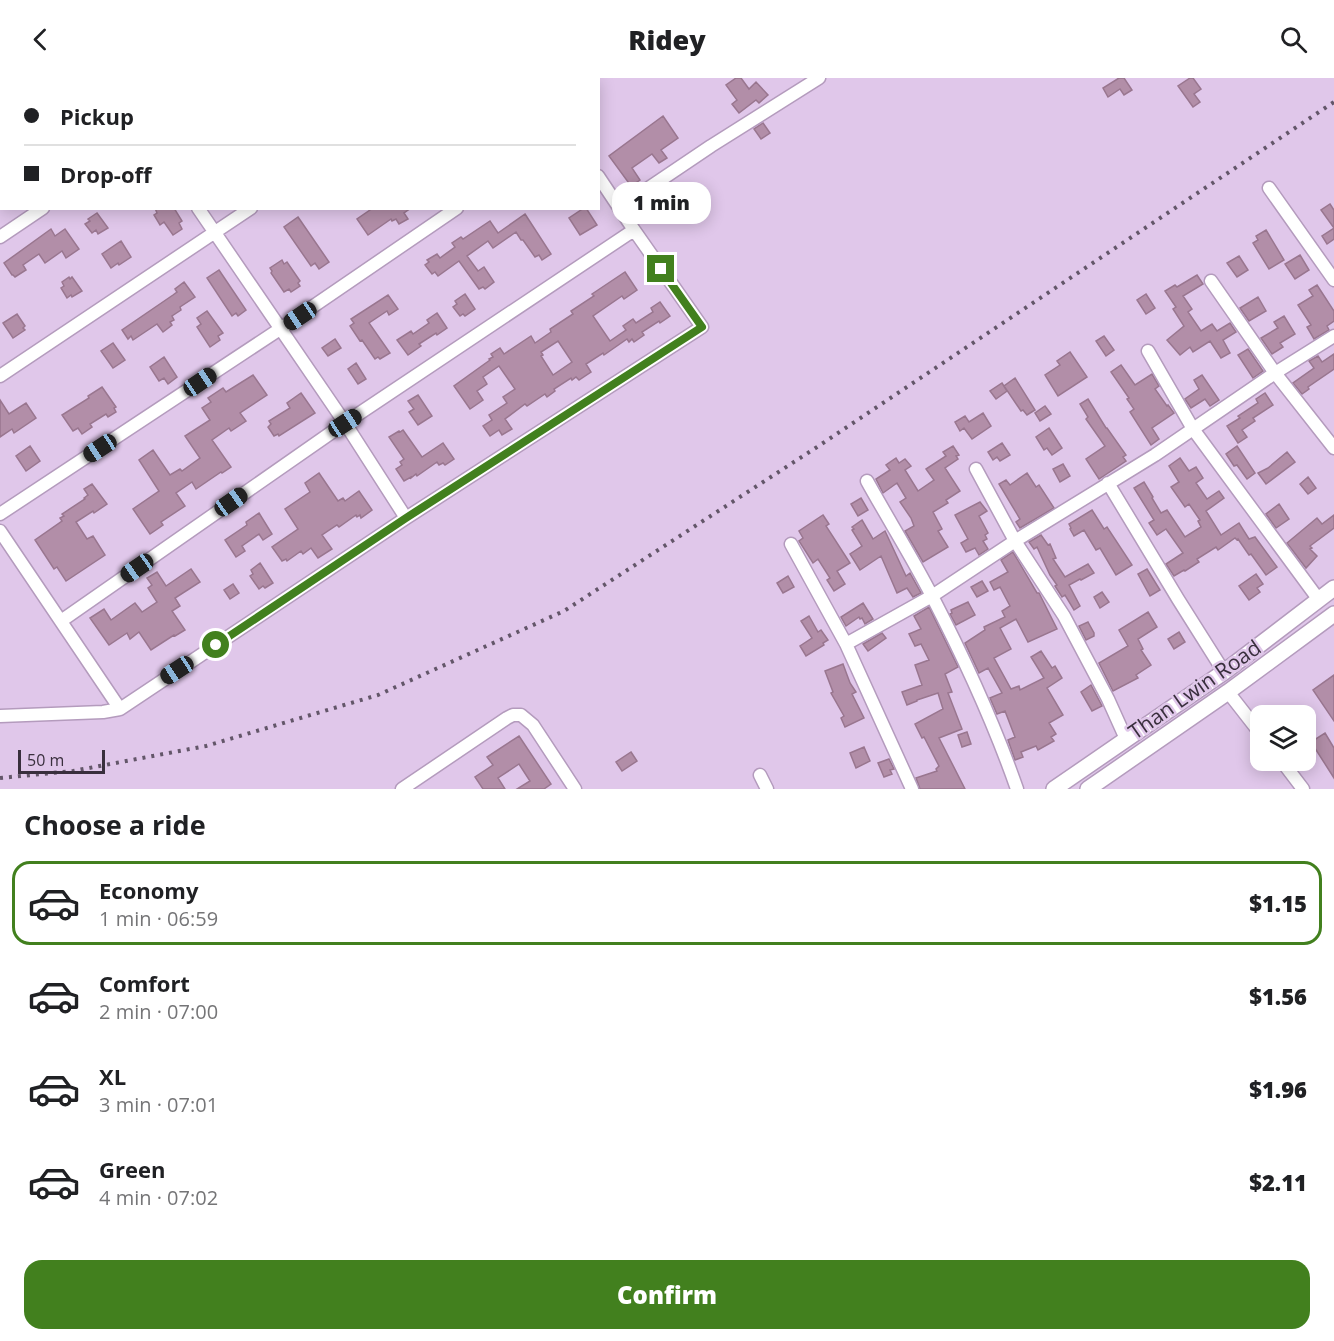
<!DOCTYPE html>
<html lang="en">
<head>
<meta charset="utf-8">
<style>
	body { margin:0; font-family:"Open Sans",sans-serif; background:#f2f2f2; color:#202124; height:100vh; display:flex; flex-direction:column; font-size:22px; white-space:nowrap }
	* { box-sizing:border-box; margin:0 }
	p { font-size:20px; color:#757577 }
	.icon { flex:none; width:33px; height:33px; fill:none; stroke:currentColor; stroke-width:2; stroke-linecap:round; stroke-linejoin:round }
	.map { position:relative; height:711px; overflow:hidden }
	.details { display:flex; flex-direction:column; background:#fff; flex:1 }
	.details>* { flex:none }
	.banner { position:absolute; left:0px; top:0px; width:600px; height:132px; box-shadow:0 3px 15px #0003; display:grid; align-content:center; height:132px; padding:0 24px; background:#fff }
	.tools { position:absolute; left:1250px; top:627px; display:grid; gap:12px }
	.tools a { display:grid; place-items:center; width:66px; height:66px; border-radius:12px; background:#fff; box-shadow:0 3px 15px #0003; font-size:30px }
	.scale { position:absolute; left:18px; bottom:15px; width:87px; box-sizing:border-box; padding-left:6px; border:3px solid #392f3d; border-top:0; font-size:16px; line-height:21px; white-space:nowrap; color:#392f3d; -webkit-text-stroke:4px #e0c7ea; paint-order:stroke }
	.end { position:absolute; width:27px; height:27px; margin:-14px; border:8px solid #42801e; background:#fff; box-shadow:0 0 0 3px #fff }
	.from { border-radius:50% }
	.bubble { position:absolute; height:42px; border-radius:18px; background:#fff; box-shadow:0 3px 15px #0003; font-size:20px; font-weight:800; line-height:42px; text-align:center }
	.car { position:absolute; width:18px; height:36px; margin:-18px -9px; border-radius:8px; box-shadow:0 0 4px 2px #0007; background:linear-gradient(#222 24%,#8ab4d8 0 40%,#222 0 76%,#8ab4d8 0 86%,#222 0) }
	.banner b { display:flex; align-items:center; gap:21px; height:57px; font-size:22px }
	.banner b+b { border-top:2px solid #e0e0e0 }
	.banner i { width:15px; height:15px; background:#202124 }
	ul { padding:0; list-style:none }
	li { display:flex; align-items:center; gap:18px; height:84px; margin:0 12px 9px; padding:0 12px; border:3px solid transparent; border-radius:18px }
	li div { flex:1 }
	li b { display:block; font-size:22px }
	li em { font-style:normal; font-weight:800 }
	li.current { border-color:#42801e }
	li>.icon { width:54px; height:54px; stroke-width:1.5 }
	h2 { padding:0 24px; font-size:27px; line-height:72px }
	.button { display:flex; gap:12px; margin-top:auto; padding:12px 24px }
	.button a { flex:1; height:69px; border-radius:18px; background:#42801e; color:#fff; font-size:24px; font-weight:800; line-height:69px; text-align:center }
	header { display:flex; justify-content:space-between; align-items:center; height:78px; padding:0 24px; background:#fff; font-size:27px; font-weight:800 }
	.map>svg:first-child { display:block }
	.building { fill:#b28ea8; stroke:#99768f; stroke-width:1.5; fill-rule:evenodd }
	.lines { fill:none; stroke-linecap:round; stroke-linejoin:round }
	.minor-casing { stroke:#b49bbd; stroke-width:15 }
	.major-casing { stroke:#b49bbd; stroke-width:18 }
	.minor { stroke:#fff; stroke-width:12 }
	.major { stroke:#fff; stroke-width:15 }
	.rail { stroke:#635669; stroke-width:4; stroke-dasharray:3 6; stroke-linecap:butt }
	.route { stroke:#42801e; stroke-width:8 }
	.labels { text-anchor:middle; stroke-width:5; stroke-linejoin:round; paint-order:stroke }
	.street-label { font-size:21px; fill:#392f3d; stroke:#e0c7ea }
</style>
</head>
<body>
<header><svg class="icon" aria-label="back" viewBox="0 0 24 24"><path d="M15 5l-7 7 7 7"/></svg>Ridey<svg class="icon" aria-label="search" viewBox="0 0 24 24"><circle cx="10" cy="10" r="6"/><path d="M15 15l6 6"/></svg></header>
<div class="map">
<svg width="1334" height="711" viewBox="0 0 1334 711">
	<rect width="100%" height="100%" fill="#e0c7ea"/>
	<!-- building -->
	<path class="building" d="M736,0H741L749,11L756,4L768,17L759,25L756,22L739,35L732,26L737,22L726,7Z
		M1119,0H1124L1132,12L1124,17L1120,11L1108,19L1103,10Z
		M1190,0H1193L1201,11L1194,16L1200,24L1193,29L1178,8Z
		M663,38L678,60L661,72L667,80L659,85L652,76L632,90L640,102L631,108L609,78Z
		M763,45L770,55L761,61L754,51Z
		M1330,126L1334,132V161L1327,166L1322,158L1334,150L1321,132Z
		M155,130H174L182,143L179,145L182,151L173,157L164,144L160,147L154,137L157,135Z
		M373,130H411L404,135L408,141L399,146L396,141L392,143L391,141L368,157L357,141Z
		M584,130H586L597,147L580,157L569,140Z
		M97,135L108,150L98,156L96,152L92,155L85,146L90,143L88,141Z
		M525,136L551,176L542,182L539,177L535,179L523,162H521L516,154L493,170L488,163L467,178L478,193L484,189L494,204L485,211L483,209L479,211L459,183L438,198L435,194L432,196L425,187L429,184L427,182L437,176L440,180L455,169L452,165L461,159L463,161L490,143L498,155Z
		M298,139L329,184L319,191L315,185L311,188L284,149Z
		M51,151L55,158L65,151L79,171L66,180L62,173L45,185L39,176L23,187L26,192L15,199L13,197H12L4,185Z
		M1266,152L1284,182L1269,191L1253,165L1258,162L1256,158Z
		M121,163L131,179L119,187L118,185L111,190L102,176Z
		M1300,177L1309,192L1295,201L1285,186Z
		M1239,178L1248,192L1237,199L1227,185Z
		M282,182L284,186L287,184L300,203L298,205L300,208L291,214L289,211L284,214L271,195L272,193L270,190Z
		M219,192L246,232L238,238L236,235L232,238L207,200Z
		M625,194L637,212L624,221L622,218L593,238L610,263L626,252L623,248L633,241L636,245L653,234L651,230L660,224L670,238L660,245L659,243L642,254L644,257L634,264L632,261L629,264L627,261L604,277L603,275L586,286L591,294L579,302L576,299L572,302L571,300L554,311L555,313L547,319L545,316L527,328L525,326L505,341L512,351L502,357L499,352L490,358L483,348L492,342L489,337L507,325L503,319L515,311L499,288L483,299L487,306L477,313L483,322L470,331L454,308L490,282L489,281L493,279L491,276L500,270L504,276L531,258L535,265L551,254L550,251L573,236L571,233L594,218L592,216ZM558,263L572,284L553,297L541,278L543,277L541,274Z
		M1197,197L1203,206L1183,218L1192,231L1188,234L1201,253L1212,246L1217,253L1230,245L1236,254L1223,262L1230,275L1221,280L1210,263L1193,274L1190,269L1180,277L1167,262L1184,248L1173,231L1176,229L1165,213L1175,207L1177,209Z
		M69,199L70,201L72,199L82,213L72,219L71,217L67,220L61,210L64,208L62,204Z
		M184,204L195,219L180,229L181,232L172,238L174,242L170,244L172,247L163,254L157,246L133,262L131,258L128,261L122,252L173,217L177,214L175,211Z
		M1317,207L1334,233V243L1327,248L1329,252L1314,261L1307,249L1311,247L1298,227L1313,218L1309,212Z
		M465,216L475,231L465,238L463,236L460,238L453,229L457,226L455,223Z
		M1146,216L1155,230L1146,236L1137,222Z
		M388,217L398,231L389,237L387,233L369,245L390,275L380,281L378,279L375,281L362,262L360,263L350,248L354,245L351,241Z
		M1258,219L1266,233L1249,243L1240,230Z
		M207,233L223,255L218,258L220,262L210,269L197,249L201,246L197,240Z
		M437,235L447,250L437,257L436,255L419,266L421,268L408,277L397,262L411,253L413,256L429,245L427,242Z
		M17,236L25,248L23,250L25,252L13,260L3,245Z
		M1284,238L1295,256L1280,265L1283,269L1272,276L1261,260L1278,250L1274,244Z
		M1104,258L1114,272L1106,278L1096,263Z
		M335,261L341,270L328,278L322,270Z
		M113,265L125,282L113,290L101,273Z
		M1248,271L1263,293L1253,300L1238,277Z
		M1070,274L1087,299L1058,318L1045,297L1060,287L1057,283Z
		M1334,276V291L1308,309L1309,311L1302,316L1293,305L1314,290L1309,283L1318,278L1322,284Z
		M164,279L177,299L168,306L164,300L159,303L150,289Z
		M356,285L366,301L358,306L348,291Z
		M1121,287L1135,307L1152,296L1159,308L1155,311L1167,328L1168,327L1174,335L1152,350L1159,361L1151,367L1130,334L1134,331L1127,321L1129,320L1111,294Z
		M253,297L267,317L240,335L246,343L231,353L229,350L212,362L231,389L222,395L221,394L196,411L192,404L176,415L185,428L161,444L163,447L150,456L133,431L159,413L139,382L153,372L170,397L180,391L182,393L200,380L185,358L210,342L202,330L211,324L208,320L223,310L226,314Z
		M1202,297L1219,322L1210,328L1205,321L1191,330L1185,321L1199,311L1194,302Z
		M1015,300L1035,332L1027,337L1023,332L1021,333L1004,308Z
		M1002,305L1007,313L996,321L990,313Z
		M102,309L116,329L114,330L116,334L108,339L106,336L90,346L92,349L82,356L78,350L73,353L62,337L89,320L88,318Z
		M301,315L315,335L279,358L278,356L274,358L268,349L271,346L269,343L290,330L287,325Z
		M1265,315L1273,327L1253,340L1255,343L1242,352L1247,359L1238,365L1227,348L1240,340L1238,338L1258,325L1256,321Z
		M418,317L432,338L418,347L409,334L414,331L408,323Z
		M1088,321L1106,350H1107L1126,377L1123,379L1126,383L1099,401L1086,381L1105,368L1086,341L1088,339L1080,326Z
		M0,322L9,336L26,325L36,340L14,355L12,351L0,359Z
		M1045,328L1051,336L1040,343L1035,335Z
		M983,335L991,348L972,361L964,350L960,353L955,344L965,338L969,344Z
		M1049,350L1062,370L1052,377L1047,370L1044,372L1036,359Z
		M403,352L422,379L443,365L454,381L445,387L443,385L439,387L437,384L417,398L416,396L411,400V399L404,403L396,391L402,387L400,384L404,381L389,359L399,353L400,354Z
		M1002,365L1010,377L1000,383L997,379L993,382L988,374Z
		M30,368L40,383L26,393L16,378Z
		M953,368L959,377L956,378L958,381L945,390L960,413L946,422L948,425L933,434L942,451L938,453L948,469L923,484L905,453L914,448L911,440L900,424L906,420L897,405L883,415L876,401L890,392L886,387L896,380L899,385L905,381L911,388L905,392L918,413L934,402L926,391L946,378L943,374Z
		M1237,368L1255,395L1247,401L1237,387L1234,388L1226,376Z
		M1287,374L1295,384L1266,406L1258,395L1268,390Z
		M1180,380L1189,393L1196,389L1203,400L1196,405L1207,421L1219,413L1224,420L1206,433L1221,457L1239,445L1249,461L1255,459L1277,489L1266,497L1251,476L1249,477L1238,461L1237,462L1235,460L1218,472L1216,469L1197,481L1199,484L1185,493L1184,492L1174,498L1166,486L1183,475L1166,451L1157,457L1149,445L1154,442L1134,410L1144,404L1153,419L1152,420L1161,435L1167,432L1185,459L1201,449L1198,443L1200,442L1189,426L1185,429L1171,409L1179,404L1169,388Z
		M1063,386L1070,398L1060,404L1053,391Z
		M319,395L338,423L343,420L345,423L359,413L372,432L361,440L360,437L357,439L356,437L339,449L337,447L322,457L332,471L318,480L311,470L303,476L301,473L287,483L286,481L282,483L272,469L298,451L285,431L310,414L305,405Z
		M1027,395L1036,409L1039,407L1054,430L1020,450L1016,444L1020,441L999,406L1006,402L1010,407Z
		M1308,399L1316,410L1308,416L1300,406Z
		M92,406L107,426L94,435L93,433L76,444L87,461L93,458L105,477L66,503L57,489L54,491L35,462L62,443L60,440L64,438L62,436L85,421L84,420L88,417L84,411Z
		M861,420L868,432L858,438L851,426Z
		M980,424L987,433L979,438L988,455L985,457L987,461L983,463L988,471L979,477L975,470L966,474L961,465L968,461L955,437Z
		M1279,426L1289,441L1276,450L1266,436Z
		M1092,432L1104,451L1107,449L1132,487L1116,497L1100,470L1096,472L1084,452L1074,458L1070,451L1071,450L1069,446Z
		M259,435L272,456L263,462L259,456L242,468L245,473L236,479L225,462L247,447L246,444Z
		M823,437L829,446L826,448L850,485L837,493L845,506L834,513L827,502L830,500L818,481L813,485L799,463L803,460L799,453Z
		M1334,437V450L1310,468L1312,470L1310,471L1317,478L1306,490L1287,465L1317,440L1322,446Z
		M862,442L873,461L885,453L906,498L910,495L921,515L913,519L907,510L897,515L881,478L860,492L850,476L862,468L852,452L854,451L852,449Z
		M1041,457L1048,467L1050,466L1056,480L1053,481L1065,499L1088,486L1094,495L1081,502L1080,501L1069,507L1080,528L1074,532L1065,517L1062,519L1055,508L1057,507L1050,497L1037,469L1034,471L1029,464Z
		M1013,474L1037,515H1039L1057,551L1028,564L1016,541L1000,550L1011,571L994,580L1011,611L1019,608L1020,612L1044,600L1031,579L1041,573L1052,590L1055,588L1062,600L1047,610L1063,637L1049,645L1056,656L1051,659L1054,663L1038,672L1036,668L1021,674L1023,679L1015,682L1008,662L1015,659L1005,633L997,636L990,620L1002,615L988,590L979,595L965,565L985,552L984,549L1005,539L1002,533L1010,528L1000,509L994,512L990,504L1008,494L1001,482Z
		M260,485L273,505L265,510L263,508L259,511L250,498L253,496L251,492Z
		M191,491L200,504L175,520L180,528L172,533L185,552L175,558L174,557L151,572L139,554L130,561L127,555L109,567L90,540L104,531L111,542L135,525L142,534L157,524L148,510L152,507L147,500L157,494L166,508Z
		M1147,491L1160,512L1150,518L1138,496Z
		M1256,496L1263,506L1257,510L1260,514L1249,522L1239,508Z
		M788,498L794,509L783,515L777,505Z
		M982,503L988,513L977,519L971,509Z
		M233,506L239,515L230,521L224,512Z
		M1102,514L1109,524L1100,530L1094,519Z
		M968,524L975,537L956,547L950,536L952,535L951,532Z
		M863,525L873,541L865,546L862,540L860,541L859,539L846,548L841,539Z
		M929,529L958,589L945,596L952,614L948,615L962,651L939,660L965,711H920L916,700L937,693L936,691L939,688L924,659L922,660L915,646L943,631L938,615L917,622V623L907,627L902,614L922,607L915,587L929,582L921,566L915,568L909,556L921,551L914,538Z
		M1148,534L1157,549L1138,561L1143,571L1141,572L1151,587L1136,597L1138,600L1113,613L1099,585L1128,568L1119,552Z
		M809,538L818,554L821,552L828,562L823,565L824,567L806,578L800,568L812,560L801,543Z
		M1088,544L1094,555V558L1086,562L1079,548Z
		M1179,554L1185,564L1174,571L1168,561Z
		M882,555L886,560L868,573L863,566Z
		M843,586L850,605L856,614L852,616L864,640L845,649L841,640L844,638L831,615L833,614L825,593Z
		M1334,597V643L1313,612Z
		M1091,607L1102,628L1092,633L1081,614Z
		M967,654L971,666L962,669L958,657Z
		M1325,655L1334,670V700L1311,664Z
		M519,658L551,706L544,711H517L530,703L519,686L498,700L505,711H483L475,699L493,687L487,679Z
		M864,669L870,683L856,690L850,675Z
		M631,674L637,683L622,693L616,684Z
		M889,681L894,691L890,692L892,696L884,699L878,685Z"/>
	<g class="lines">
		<!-- minor casing -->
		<g class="minor-casing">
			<path id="minor" d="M111,0L112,2
				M533,0L534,2
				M27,2L29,0
				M236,2L238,0
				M441,2L444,0
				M0,20L2,18
				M1269,110L1334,202
				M198,130L345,345L406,440
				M619,130L711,68L819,0
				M0,159L43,130
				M1211,203L1275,295L1334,370
				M1148,273L1193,351L1319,522
				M0,298L251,130
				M976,391L1015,463L1064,538L1108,621L1126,661
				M867,403C888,441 912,479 932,518C964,580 994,645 1017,711
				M1108,405L1178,521L1224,594
				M0,436L280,251L457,130
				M0,453L120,631
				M791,466L846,566L912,711
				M61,543L345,345L634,152
				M846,566L932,518L1015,463L1155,377L1275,295L1334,258
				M1228,614L1260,655
				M0,638L103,634L120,631L406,440L702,249L634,152L598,98
				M1281,682L1303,711
				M760,697L767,711
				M402,711L507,640L513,637H521L533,647L575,711"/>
		</g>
		<!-- major casing -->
		<g class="major-casing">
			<path id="major" d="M1054,711L1224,594L1334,510
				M1088,711L1228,614L1334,536"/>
		</g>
		<!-- minor -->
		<use href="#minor" class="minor"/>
		<!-- major -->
		<use href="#major" class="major"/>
		<!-- rail -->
		<path class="rail" d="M0,700L73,693L206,668L378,617L564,533L814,371L1334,24"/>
	</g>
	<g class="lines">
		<!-- route -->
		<path class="route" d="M216,567L406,440L702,249L661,191"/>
	</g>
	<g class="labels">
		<!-- street labels -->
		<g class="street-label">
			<text transform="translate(1195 612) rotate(-35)" y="7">Than Lwin Road</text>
		</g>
	</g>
</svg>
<div class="tools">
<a><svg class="icon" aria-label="layers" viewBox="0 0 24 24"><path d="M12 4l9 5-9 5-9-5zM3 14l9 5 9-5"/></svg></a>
</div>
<div class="scale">50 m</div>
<i class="end from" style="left:216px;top:567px"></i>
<i class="end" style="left:661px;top:191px"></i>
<div class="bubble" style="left:612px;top:104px;width:99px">1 min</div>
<i class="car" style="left:300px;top:238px;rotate:236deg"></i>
<i class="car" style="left:200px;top:304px;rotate:56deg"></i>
<i class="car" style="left:345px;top:345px;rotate:57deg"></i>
<i class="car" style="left:100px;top:370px;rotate:237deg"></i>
<i class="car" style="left:231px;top:424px;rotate:55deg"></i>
<i class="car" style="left:137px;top:490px;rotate:235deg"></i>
<i class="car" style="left:177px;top:592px;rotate:237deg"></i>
<div class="banner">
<b><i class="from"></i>Pickup</b>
<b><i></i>Drop-off</b>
</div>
</div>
<section class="details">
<h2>Choose a ride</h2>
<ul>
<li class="current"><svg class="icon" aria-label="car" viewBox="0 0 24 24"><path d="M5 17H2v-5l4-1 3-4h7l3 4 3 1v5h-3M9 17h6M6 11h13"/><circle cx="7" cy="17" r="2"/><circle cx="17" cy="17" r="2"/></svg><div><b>Economy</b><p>1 min · 06:59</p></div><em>$1.15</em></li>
<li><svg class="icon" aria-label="car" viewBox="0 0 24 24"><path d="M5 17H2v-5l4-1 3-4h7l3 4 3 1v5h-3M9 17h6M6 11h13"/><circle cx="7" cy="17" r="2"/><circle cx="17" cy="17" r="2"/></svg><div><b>Comfort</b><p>2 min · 07:00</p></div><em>$1.56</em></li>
<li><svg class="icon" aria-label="car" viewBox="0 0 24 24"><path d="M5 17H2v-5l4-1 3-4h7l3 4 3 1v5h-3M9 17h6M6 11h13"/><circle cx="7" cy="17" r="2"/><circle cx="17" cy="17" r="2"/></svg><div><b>XL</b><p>3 min · 07:01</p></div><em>$1.96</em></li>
<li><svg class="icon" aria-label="car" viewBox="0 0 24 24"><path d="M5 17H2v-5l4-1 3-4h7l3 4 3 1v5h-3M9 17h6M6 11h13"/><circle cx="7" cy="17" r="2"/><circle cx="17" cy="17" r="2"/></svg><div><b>Green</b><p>4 min · 07:02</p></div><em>$2.11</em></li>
</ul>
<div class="button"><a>Confirm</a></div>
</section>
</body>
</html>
